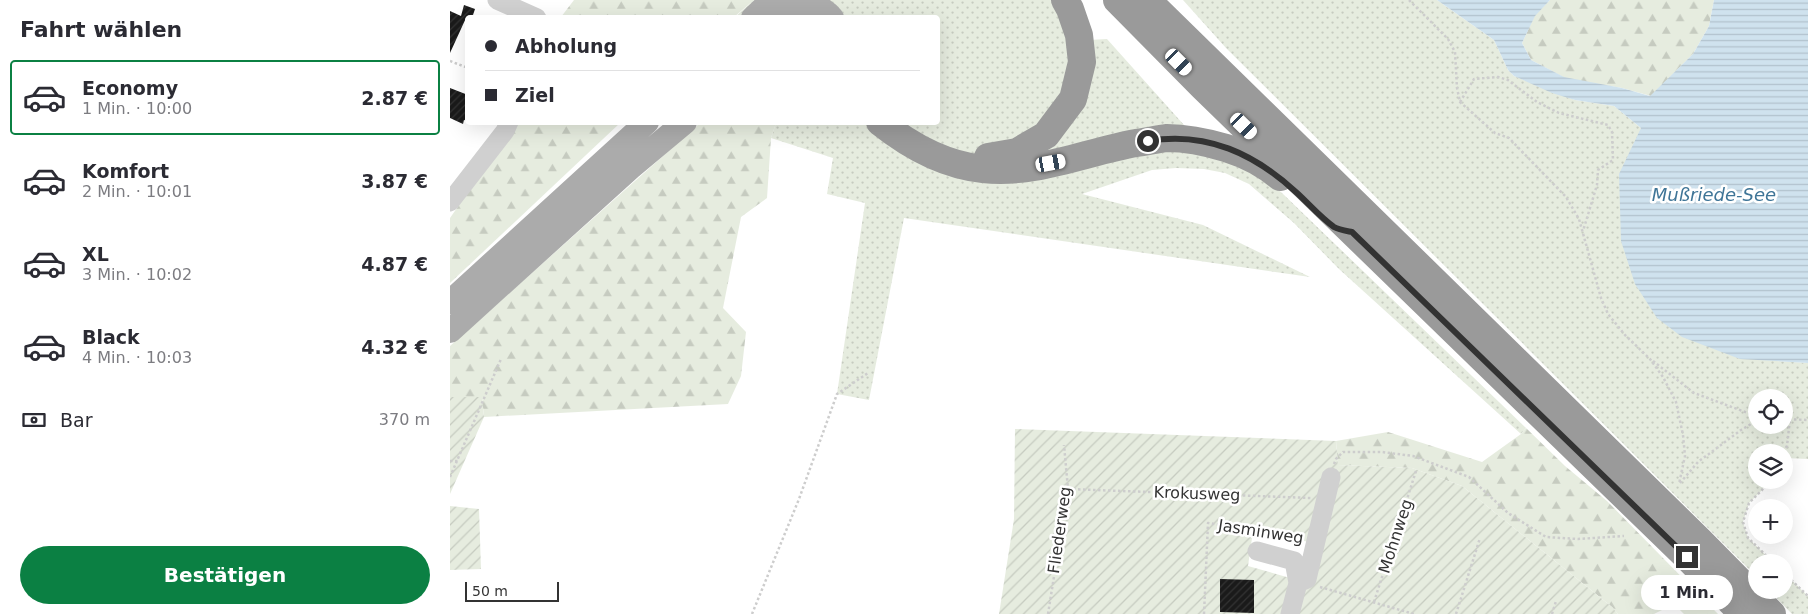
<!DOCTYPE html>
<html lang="de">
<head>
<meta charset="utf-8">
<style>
	body { margin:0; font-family:"DejaVu Sans",sans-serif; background:#f2f2f3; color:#2b2b33; height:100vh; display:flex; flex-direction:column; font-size:19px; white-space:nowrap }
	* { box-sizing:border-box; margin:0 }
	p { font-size:16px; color:#7c7c81 }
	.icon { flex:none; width:28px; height:28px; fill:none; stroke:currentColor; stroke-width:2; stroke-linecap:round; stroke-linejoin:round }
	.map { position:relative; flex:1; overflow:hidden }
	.side { display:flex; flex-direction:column; background:#fff; width:450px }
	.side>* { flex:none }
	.top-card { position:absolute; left:15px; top:15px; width:475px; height:110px; border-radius:5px; box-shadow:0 5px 20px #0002; display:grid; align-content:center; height:110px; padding:0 20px; background:#fff }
	.buttons { position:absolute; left:1298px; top:389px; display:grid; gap:10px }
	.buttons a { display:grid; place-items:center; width:45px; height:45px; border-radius:50%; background:#fff; box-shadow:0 5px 20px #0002; font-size:25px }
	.scale { position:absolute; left:15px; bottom:12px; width:94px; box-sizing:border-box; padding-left:5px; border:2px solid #333; border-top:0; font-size:14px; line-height:18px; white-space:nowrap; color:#333; -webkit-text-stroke:4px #fff; paint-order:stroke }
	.end { position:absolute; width:22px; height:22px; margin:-11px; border:6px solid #333; background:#fff; box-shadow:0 0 0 2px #fff }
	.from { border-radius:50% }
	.bubble { position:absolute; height:35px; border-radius:18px; background:#fff; box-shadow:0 5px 20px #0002; font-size:16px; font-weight:600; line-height:35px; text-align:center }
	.car { position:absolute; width:15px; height:30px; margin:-15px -8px; border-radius:6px; box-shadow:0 0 4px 1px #0007; background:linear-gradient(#fff 24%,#345 0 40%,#fff 0 76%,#345 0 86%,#fff 0) }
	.top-card b { display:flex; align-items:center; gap:18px; height:48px; font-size:19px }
	.top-card b+b { border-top:1px solid #e1e1e2 }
	.top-card i { width:12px; height:12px; background:#2b2b33 }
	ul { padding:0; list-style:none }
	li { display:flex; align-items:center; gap:15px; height:75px; margin:0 10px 8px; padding:0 10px; border:2px solid transparent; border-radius:5px }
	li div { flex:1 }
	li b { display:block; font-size:19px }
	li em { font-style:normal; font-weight:600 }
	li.active { border-color:#0b8043 }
	li>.icon { width:45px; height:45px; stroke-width:1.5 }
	h2 { padding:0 20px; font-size:22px; line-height:60px }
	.pay { display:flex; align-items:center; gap:12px; height:55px; padding:0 20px; font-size:19px }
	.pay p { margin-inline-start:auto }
	.primary-button { display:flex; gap:10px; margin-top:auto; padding:10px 20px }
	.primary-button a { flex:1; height:58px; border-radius:30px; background:#0b8043; color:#fff; font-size:20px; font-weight:600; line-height:58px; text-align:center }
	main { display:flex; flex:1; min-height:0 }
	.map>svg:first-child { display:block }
	.grass { fill:url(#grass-dots); fill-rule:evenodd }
	.forest { fill:url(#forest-firs) }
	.garden { fill:url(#garden-furrows); fill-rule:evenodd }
	.water { fill:url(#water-rules) }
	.building { fill:url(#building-hatch) }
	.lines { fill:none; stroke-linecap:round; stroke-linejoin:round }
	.path { stroke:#cdcdcd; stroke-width:2.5; stroke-dasharray:2.5 2.5; stroke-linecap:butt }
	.minor { stroke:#d0d0d0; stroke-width:19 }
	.major { stroke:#ababab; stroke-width:24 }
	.highway { stroke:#9a9a9a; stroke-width:28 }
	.route { stroke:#333; stroke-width:6 }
	.labels { text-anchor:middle; stroke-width:5; stroke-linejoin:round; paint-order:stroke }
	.street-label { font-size:16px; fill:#333; stroke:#fff }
	.water-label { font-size:18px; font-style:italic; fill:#3f7597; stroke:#fff }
</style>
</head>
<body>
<main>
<section class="side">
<h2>Fahrt wählen</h2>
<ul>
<li class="active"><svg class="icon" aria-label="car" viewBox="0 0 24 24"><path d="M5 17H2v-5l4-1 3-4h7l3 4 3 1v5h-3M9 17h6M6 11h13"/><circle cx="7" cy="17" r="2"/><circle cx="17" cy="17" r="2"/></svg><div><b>Economy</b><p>1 Min. · 10:00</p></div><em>2.87 €</em></li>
<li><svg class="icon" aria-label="car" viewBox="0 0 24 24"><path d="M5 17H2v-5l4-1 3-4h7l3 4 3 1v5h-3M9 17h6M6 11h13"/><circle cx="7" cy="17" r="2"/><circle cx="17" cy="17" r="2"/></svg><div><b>Komfort</b><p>2 Min. · 10:01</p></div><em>3.87 €</em></li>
<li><svg class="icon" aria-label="car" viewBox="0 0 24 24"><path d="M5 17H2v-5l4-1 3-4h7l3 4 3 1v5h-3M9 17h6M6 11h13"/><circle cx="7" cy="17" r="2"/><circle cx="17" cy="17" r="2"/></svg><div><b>XL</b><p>3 Min. · 10:02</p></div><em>4.87 €</em></li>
<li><svg class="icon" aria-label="car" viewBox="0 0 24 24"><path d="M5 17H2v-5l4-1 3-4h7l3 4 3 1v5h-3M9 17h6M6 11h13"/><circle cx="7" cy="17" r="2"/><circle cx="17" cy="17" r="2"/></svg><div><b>Black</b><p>4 Min. · 10:03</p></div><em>4.32 €</em></li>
</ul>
<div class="pay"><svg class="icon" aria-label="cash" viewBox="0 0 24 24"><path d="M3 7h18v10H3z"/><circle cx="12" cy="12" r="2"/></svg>Bar<p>370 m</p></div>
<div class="primary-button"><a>Bestätigen</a></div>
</section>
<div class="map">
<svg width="1358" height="614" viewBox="0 0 1358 614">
	<defs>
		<pattern id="grass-dots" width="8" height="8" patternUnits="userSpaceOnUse" patternTransform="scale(1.25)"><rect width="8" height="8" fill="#e6ecdf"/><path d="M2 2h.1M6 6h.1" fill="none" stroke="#c6cbc0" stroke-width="1.8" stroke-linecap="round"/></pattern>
		<pattern id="forest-firs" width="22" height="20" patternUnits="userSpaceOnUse" patternTransform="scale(1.25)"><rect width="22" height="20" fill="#e6ecdf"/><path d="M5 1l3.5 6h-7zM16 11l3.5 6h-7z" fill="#c6cbc0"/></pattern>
		<pattern id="garden-furrows" width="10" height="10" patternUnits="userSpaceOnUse" patternTransform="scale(1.25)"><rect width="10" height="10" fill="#e6ecdf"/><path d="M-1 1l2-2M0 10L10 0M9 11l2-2" fill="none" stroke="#c6cbc0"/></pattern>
		<pattern id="water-rules" width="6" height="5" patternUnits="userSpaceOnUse" patternTransform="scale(1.25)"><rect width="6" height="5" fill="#cfe2ee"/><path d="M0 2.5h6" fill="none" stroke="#b2c2cd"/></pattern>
		<pattern id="building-hatch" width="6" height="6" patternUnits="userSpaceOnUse" patternTransform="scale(1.25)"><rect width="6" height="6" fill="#1a1a1a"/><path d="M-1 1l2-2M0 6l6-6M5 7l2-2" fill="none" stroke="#333"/></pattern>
	</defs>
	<rect width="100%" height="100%" fill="#fff"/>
	<!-- grass -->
	<path class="grass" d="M304,0H602L620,41L657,39L760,154L812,176L833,194L1076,428L1071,434L889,269L844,223L799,184L775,173L754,169L726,168L702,170L632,194L753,225L860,277L454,218L419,400L387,394L415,203L377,194L383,158L321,138L326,123L488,122V18H284Z
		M733,0H987L1044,40L1058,70L1064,76L1125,100L1164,106L1191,128L1190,131L1327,361L1358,363V459L1334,458V452H1306V480H1318L1312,490L1299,503L1293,522L1298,538L1323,562H1306V576L776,48ZM1306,398H1334V425H1306Z
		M1334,573L1358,596V614H1342L1319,590H1334Z"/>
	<!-- forest -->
	<path class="forest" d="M124,0H304L284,17H111Z
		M1100,0H1264L1259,26L1243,54L1201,96L1172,88L1117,79L1081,60L1072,43L1085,15Z
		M66,123H170L0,283V218Z
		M250,123H326L321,138L317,198L291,217L273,308L296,332L291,376L278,404L34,417L32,397H0V346Z
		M1076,428L1115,466L1157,501L1268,614H1234L1224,604L1204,614H1168L1162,607L1012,486L962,468L888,465L886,441L938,432L1032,462L1071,434Z"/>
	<!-- garden -->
	<path class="garden" d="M0,397H32L34,417L0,494Z
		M565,429L886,441L888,465L962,468L1012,486L1162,607L1168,614H549L564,519ZM803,531L859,542L853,574L840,578L798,566Z
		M0,506L29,509L31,569L0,570Z"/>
	<!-- water -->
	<path class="water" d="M987,0H1100L1085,16L1072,43L1081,60L1114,77L1172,88L1200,96L1243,54L1259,26L1264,0H1358V363L1290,359L1232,337L1207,318L1185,284L1171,241L1169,174L1191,128L1164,106L1125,100L1102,93L1064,76L1058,70L1044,40Z"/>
	<!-- building -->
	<path class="building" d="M14,5L25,9L22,18H16L0,53V11L11,16Z
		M0,88L18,95V121L14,120L13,124L0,118Z
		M770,579L804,580V613L770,612Z"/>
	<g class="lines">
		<!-- path -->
		<path class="path" d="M959,0L998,39L1005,52L1007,88L1010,102L1045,133L1059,138L1116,197L1129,219L1151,298L1158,314L1175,335L1200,359L1213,377L1226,402L1233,435L1235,456L1229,484
			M0,61L18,68
			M1010,102L1024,79L1048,77L1058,80L1087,102L1109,113L1158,125L1162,132L1163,160L1148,170L1147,185L1133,231
			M1203,361L1244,393L1306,416
			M1334,419L1358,420
			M1333,452L1337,446L1340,419
			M0,461H8
			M884,464L886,459L893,452H932L963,456L1019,477L1058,513L1096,537L1128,539L1174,536
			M0,477L51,359
			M1318,480L1312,490L1299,503L1293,522L1298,538L1323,562
			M1230,483L1248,462L1291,430L1306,421
			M618,489L861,498
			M1334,573L1358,596
			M870,587L964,614
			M924,602L966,471
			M302,614L349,499L387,394L418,373
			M598,614L618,489L614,445
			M754,614L758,523L853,537
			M1006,614L1030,538
			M1102,614L1106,601"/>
		<!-- minor -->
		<path class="minor" d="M47,0L87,18
			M0,202L55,131L59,122
			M807,551L844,561L848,583L840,614
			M848,583L857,579L881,477"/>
		<!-- major -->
		<path class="major" d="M303,18L322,0
			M326,18C341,0 367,0 382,18
			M0,302L197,122
			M0,331L180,168L235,122"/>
		<!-- highway -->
		<path class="highway" d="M667,0L753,87L1237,557L1293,614
			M697,0L1250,541L1322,614
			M430,122C460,146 495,165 533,169C585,175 636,152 686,143C696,142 707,139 717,138C738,138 756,142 776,148C795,154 815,164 830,177
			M538,157L567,152L596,135L623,99L632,62L629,35L620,9L615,0"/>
	</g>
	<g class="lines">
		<!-- route -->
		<path class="route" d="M698,141C757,131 805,154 847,193C859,204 871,218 884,227C889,230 897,231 902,232L1237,557"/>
	</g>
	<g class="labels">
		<!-- street labels -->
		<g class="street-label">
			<text transform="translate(747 493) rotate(2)" y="6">Krokusweg</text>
			<text transform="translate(609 530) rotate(-82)" y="6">Fliederweg</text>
			<text transform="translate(811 531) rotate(9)" y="6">Jasminweg</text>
			<text transform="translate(945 536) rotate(-72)" y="6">Mohnweg</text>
		</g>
		<!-- water labels -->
		<g class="water-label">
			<text x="1264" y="201">Mußriede-See</text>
		</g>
	</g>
</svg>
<div class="buttons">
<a><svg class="icon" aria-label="locate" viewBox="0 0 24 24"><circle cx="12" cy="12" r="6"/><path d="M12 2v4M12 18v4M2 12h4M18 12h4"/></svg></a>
<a><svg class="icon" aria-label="layers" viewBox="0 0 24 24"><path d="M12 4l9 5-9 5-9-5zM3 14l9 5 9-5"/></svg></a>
<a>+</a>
<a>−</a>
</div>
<div class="scale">50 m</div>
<i class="end from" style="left:698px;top:141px"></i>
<i class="end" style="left:1237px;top:557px"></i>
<div class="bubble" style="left:1191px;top:575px;width:92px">1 Min.</div>
<i class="car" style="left:729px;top:62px;rotate:135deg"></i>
<i class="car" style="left:794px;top:126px;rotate:134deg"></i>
<i class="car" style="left:601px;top:163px;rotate:80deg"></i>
<div class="top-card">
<b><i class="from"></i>Abholung</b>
<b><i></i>Ziel</b>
</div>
</div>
</main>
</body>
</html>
